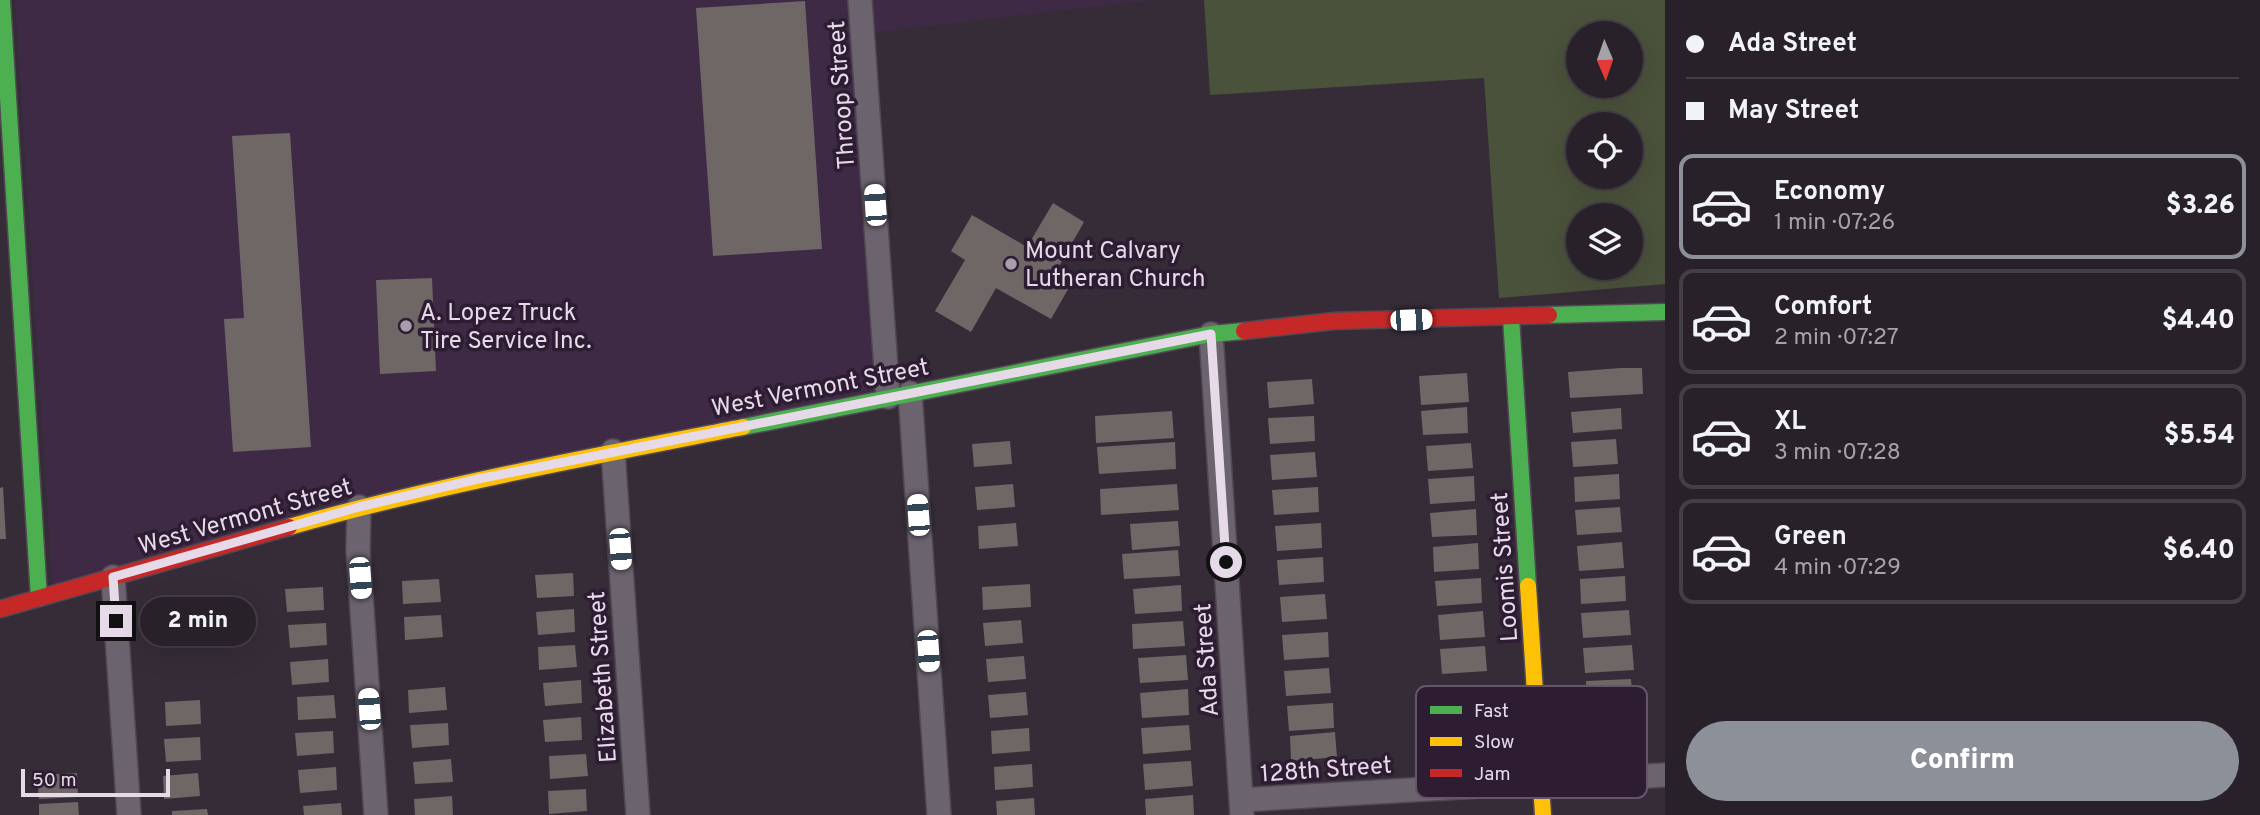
<!DOCTYPE html>
<html lang="en">
<head>
<meta charset="utf-8">
<style>
	body { margin:0; font-family:Overpass,sans-serif; background:#342e36; color:#f1f3f6; height:100vh; display:flex; flex-direction:column; font-size:26px; white-space:nowrap }
	* { box-sizing:border-box; margin:0 }
	p { font-size:23px; color:#a5a3a8 }
	.icon { flex:none; width:38px; height:38px; fill:none; stroke:currentColor; stroke-width:2; stroke-linecap:round; stroke-linejoin:round }
	.map { position:relative; flex:1; overflow:hidden }
	.sheet { display:flex; flex-direction:column; background:#28212a; width:595px }
	.sheet>* { flex:none }
	.top-card { display:grid; align-content:center; height:154px; padding:0 21px; background:#28212a }
	.needle { width:46px; rotate:178deg }
	.buttons { position:absolute; left:1566px; top:21px; display:grid; gap:14px }
	.buttons a { display:grid; place-items:center; width:77px; height:77px; border-radius:50%; background:#28212a; box-shadow:0 7px 28px #0002,0 0 0 2px #443e47; font-size:35px }
	.scale { position:absolute; left:21px; bottom:18px; width:149px; box-sizing:border-box; padding-left:7px; border:4px solid #e6dae9; border-top:0; font-size:19px; line-height:24px; white-space:nowrap; color:#e6dae9; -webkit-text-stroke:5px #2e1c33; paint-order:stroke }
	.end { position:absolute; width:32px; height:32px; margin:-16px; border:9px solid #e6dae9; background:#111; box-shadow:0 0 0 4px #111 }
	.from { border-radius:50% }
	.bubble { position:absolute; height:49px; border-radius:24px; background:#28212a; box-shadow:0 7px 28px #0002,0 0 0 2px #443e47; font-size:23px; font-weight:800; line-height:49px; text-align:center }
	.car { position:absolute; width:21px; height:42px; margin:-21px -10px; border-radius:9px; box-shadow:0 0 5px 2px #0007; background:linear-gradient(#fff 24%,#345 0 40%,#fff 0 76%,#345 0 86%,#fff 0) }
	.top-card b { display:flex; align-items:center; gap:24px; height:66px; font-size:26px }
	.top-card b+b { border-top:2px solid #443e47 }
	.top-card i { width:18px; height:18px; background:#f1f3f6 }
	ul { padding:0; list-style:none }
	li { display:flex; align-items:center; gap:21px; height:105px; margin:0 14px 10px; padding:0 7px; border:4px solid #443e47; border-radius:14px }
	li div { flex:1 }
	li b { display:block; font-size:26px }
	li em { font-style:normal; font-weight:800 }
	li.current { border-color:#8c9099 }
	li>.icon { width:63px; height:63px; stroke-width:1.5 }
	.cta { display:flex; gap:14px; margin-top:auto; padding:14px 21px }
	.cta a { flex:1; height:80px; border-radius:42px; background:#8c9099; color:#fff; font-size:28px; font-weight:800; line-height:80px; text-align:center }
	main { display:flex; flex:1; min-height:0 }
	.map>svg:first-child { display:block }
	.built { fill:#3f2a46 }
	.green { fill:#4b523b; fill-rule:evenodd }
	.building { fill:#6f6666 }
	.lines { fill:none; stroke-linecap:round; stroke-linejoin:round }
	.street-casing { stroke:#514853; stroke-width:26 }
	.fast-casing { stroke:#514853; stroke-width:19 }
	.slow-casing { stroke:#514853; stroke-width:19 }
	.jam-casing { stroke:#514853; stroke-width:19 }
	.street { stroke:#6b646e; stroke-width:23 }
	.fast { stroke:#4caf50; stroke-width:16 }
	.slow { stroke:#ffc107; stroke-width:16 }
	.jam { stroke:#c62828; stroke-width:16 }
	.route { stroke:#e6dae9; stroke-width:9 }
	.poi-dot { fill:#a89dab; stroke:#2e1c33; stroke-width:2.5 }
	.labels { text-anchor:middle; stroke-width:7; stroke-linejoin:round; paint-order:stroke }
	.street-label { font-size:24px; fill:#e6dae9; stroke:#2e1c33 }
	.poi-label { font-size:24px; fill:#e6dae9; stroke:#2e1c33; text-anchor:start }
	.key { fill:#2e1c33; stroke:#65556a; stroke-width:2 }
	.key-label { font-size:19px; fill:#e6dae9 }
</style>
</head>
<body>
<main>
<div class="map">
<svg width="1665" height="815" viewBox="0 0 1665 815">
	<rect width="100%" height="100%" fill="#352c38"/>
	<!-- built -->
	<path class="built" d="M15,0H1151L859,34L880,400L485,480L53,598Z"/>
	<!-- green -->
	<path class="green" d="M1204,0H1665V284L1499,298L1484,78L1210,95ZM1578,33H1631V86H1578ZM1578,124H1631V177H1578ZM1578,215H1631V268H1578Z"/>
	<!-- building -->
	<path class="building" d="M805,1L822,249L713,256L696,8Z
		M290,133L311,447L233,452L224,319L244,318L232,136Z
		M1053,203L1084,222L1058,268L1075,277L1051,319L996,288L971,332L935,311L965,260L951,251L972,215L1027,247Z
		M432,278L436,371L380,374L376,280Z
		M1621,368H1642L1643,394L1570,398L1568,372Z
		M1467,373L1469,402L1421,405L1419,376Z
		M1312,379L1314,404L1269,408L1267,382Z
		M1467,407L1468,433L1423,435L1421,411Z
		M1621,408L1622,429L1573,433L1571,412Z
		M1172,411L1174,438L1096,443L1095,416Z
		M1314,416L1315,441L1270,444L1268,418Z
		M1616,439L1618,464L1573,467L1571,442Z
		M1010,441L1012,464L974,467L972,444Z
		M1175,442L1176,469L1099,474L1097,447Z
		M1471,443L1473,468L1428,471L1426,446Z
		M1315,452L1317,477L1272,480L1270,455Z
		M1619,474L1620,499L1575,502L1574,477Z
		M1474,476L1475,501L1430,504L1428,479Z
		M1013,484L1015,507L977,510L975,487Z
		M1177,484L1179,510L1101,515L1100,489Z
		M3,487L6,539H0V488Z
		M1318,487L1319,512L1274,515L1272,490Z
		M1620,507L1622,532L1577,535L1575,510Z
		M1476,509L1477,535L1432,537L1430,513Z
		M1178,521L1180,546L1132,550L1130,524Z
		M1016,523L1018,546L979,549L978,526Z
		M1321,523L1322,548L1277,551L1275,526Z
		M1622,542L1624,568L1579,571L1577,546Z
		M1478,543L1479,569L1434,572L1433,547Z
		M1178,550L1180,576L1124,579L1122,554Z
		M1323,557L1324,582L1279,585L1277,560Z
		M573,573L574,596L537,598L535,575Z
		M1625,576L1626,601L1581,604L1580,579Z
		M1481,578L1482,603L1437,606L1435,581Z
		M439,579L441,602L403,604L402,581Z
		M1030,584L1031,607L983,610L982,587Z
		M1181,585L1182,611L1135,614L1133,589Z
		M323,587L324,610L287,612L285,589Z
		M1325,594L1327,619L1282,622L1280,597Z
		M574,609L575,632L538,635L536,612Z
		M1629,610L1631,635L1583,638L1581,613Z
		M1483,611L1485,637L1440,640L1438,615Z
		M441,615L443,637L405,640L404,617Z
		M1021,620L1023,643L985,646L983,623Z
		M1183,621L1185,646L1133,649L1132,624Z
		M326,623L327,645L290,648L288,625Z
		M1328,632L1329,657L1284,660L1282,635Z
		M575,645L577,667L539,670L538,647Z
		M1632,645L1634,670L1585,673L1583,648Z
		M1485,646L1487,671L1442,674L1440,649Z
		M1186,655L1188,680L1140,683L1138,658Z
		M1024,656L1026,679L988,682L986,659Z
		M328,659L329,682L292,685L290,662Z
		M1329,668L1331,693L1286,696L1284,671Z
		M1631,679L1633,704L1587,707L1586,681Z
		M581,680L582,703L545,706L543,683Z
		M445,687L447,710L409,713L408,690Z
		M1188,689L1189,715L1142,718L1140,693Z
		M1026,692L1028,715L990,718L988,695Z
		M334,695L336,718L298,720L297,697Z
		M200,700L201,724L166,726L165,702Z
		M1333,703L1334,728L1289,731L1287,706Z
		M581,717L582,740L545,742L543,720Z
		M448,723L449,745L412,748L410,725Z
		M1189,725L1191,750L1143,754L1141,728Z
		M1029,728L1030,751L992,754L991,731Z
		M333,731L334,753L297,756L295,733Z
		M1335,732L1337,757L1291,761L1290,736Z
		M200,737L201,760L166,762L164,739Z
		M586,754L588,776L550,779L549,756Z
		M451,759L453,782L415,784L413,762Z
		M1191,761L1193,786L1145,790L1143,764Z
		M1032,764L1033,787L995,790L994,767Z
		M336,767L337,790L300,793L298,770Z
		M77,773L78,797L39,799L37,775Z
		M198,773L200,796L164,799L163,776Z
		M586,789L587,811L549,814L548,791Z
		M1193,795L1194,815H1146L1145,799Z
		M452,796L453,815H415L414,799Z
		M1034,798L1035,815H997L996,801Z
		M78,802L79,815H39V804Z
		M341,803L342,815H304L303,806Z
		M207,809L208,815H172V811Z"/>
	<g class="lines">
		<!-- street casing -->
		<g class="street-casing">
			<path id="street" d="M860,0L888,397
				M1211,334L1242,815
				M910,393L939,815
				M613,451L638,815
				M359,507L358,551L376,815
				M113,577L129,815
				M1241,800L1665,775"/>
		</g>
		<!-- fast casing -->
		<g class="fast-casing">
			<path id="fast" d="M2,0L39,598
				M1549,315L1665,312
				M1511,317L1528,586
				M743,427L1211,334L1244,331"/>
		</g>
		<!-- slow casing -->
		<g class="slow-casing">
			<path id="slow" d="M289,527C438,485 590,457 743,427
				M1528,586L1543,815"/>
		</g>
		<!-- jam casing -->
		<g class="jam-casing">
			<path id="jam" d="M1244,331L1334,321L1549,315
				M0,609L289,527"/>
		</g>
		<!-- street -->
		<use href="#street" class="street"/>
		<!-- fast -->
		<use href="#fast" class="fast"/>
		<!-- slow -->
		<use href="#slow" class="slow"/>
		<!-- jam -->
		<use href="#jam" class="jam"/>
	</g>
	<g class="lines">
		<!-- route -->
		<path class="route" d="M116,621L113,577L359,507L478,479L1211,334L1226,562"/>
	</g>
	<!-- markers -->
	<g class="poi-dot">
		<circle cx="1011" cy="264" r="7"/>
		<circle cx="406" cy="326" r="7"/>
	</g>
	<g class="labels">
		<!-- street labels -->
		<g class="street-label">
			<text transform="translate(841 95) rotate(-94)" y="8">Throop Street</text>
			<text transform="translate(820 387) rotate(-11)" y="8">West Vermont Street</text>
			<text transform="translate(245 516) rotate(-16)" y="8">West Vermont Street</text>
			<text transform="translate(1504 567) rotate(-94)" y="8">Loomis Street</text>
			<text transform="translate(1206 660) rotate(-94)" y="8">Ada Street</text>
			<text transform="translate(602 677) rotate(-94)" y="8">Elizabeth Street</text>
			<text transform="translate(1326 769) rotate(-4)" y="8">128th Street</text>
		</g>
		<!-- poi labels -->
		<g class="poi-label">
			<text x="1025" y="258">Mount Calvary<tspan x="1025" dy="28">Lutheran Church</tspan></text>
			<text x="420" y="320">A. Lopez Truck<tspan x="420" dy="28">Tire Service Inc.</tspan></text>
		</g>
	</g>
	<!-- legend -->
	<rect x="1416" y="686" width="231" height="112" rx="10" class="key"/>
	<rect x="1430" y="706" width="32" height="8" fill="#4caf50"/>
	<rect x="1430" y="737" width="32" height="9" fill="#ffc107"/>
	<rect x="1430" y="769" width="32" height="8" fill="#c62828"/>
	<g class="key-label">
		<text x="1474" y="717">Fast</text>
		<text x="1474" y="748">Slow</text>
		<text x="1474" y="780">Jam</text>
	</g>
</svg>
<div class="buttons">
<a><svg class="needle" viewBox="-14 -14 28 28"><path d="M0-13l5 13h-10z" fill="#e53935"/><path d="M0 13l5-13h-10z" fill="#a5a3a8"/></svg></a>
<a><svg class="icon" aria-label="locate" viewBox="0 0 24 24"><circle cx="12" cy="12" r="6"/><path d="M12 2v4M12 18v4M2 12h4M18 12h4"/></svg></a>
<a><svg class="icon" aria-label="layers" viewBox="0 0 24 24"><path d="M12 4l9 5-9 5-9-5zM3 14l9 5 9-5"/></svg></a>
</div>
<div class="scale">50 m</div>
<i class="end from" style="left:1226px;top:562px"></i>
<i class="end" style="left:116px;top:621px"></i>
<div class="bubble" style="left:140px;top:597px;width:116px">2 min</div>
<i class="car" style="left:875px;top:205px;rotate:356deg"></i>
<i class="car" style="left:1411px;top:320px;rotate:88deg"></i>
<i class="car" style="left:918px;top:515px;rotate:356deg"></i>
<i class="car" style="left:620px;top:549px;rotate:176deg"></i>
<i class="car" style="left:360px;top:578px;rotate:176deg"></i>
<i class="car" style="left:928px;top:651px;rotate:176deg"></i>
<i class="car" style="left:369px;top:709px;rotate:356deg"></i>
</div>
<section class="sheet">
<div class="top-card">
<b><i class="from"></i>Ada Street</b>
<b><i></i>May Street</b>
</div>
<ul>
<li class="current"><svg class="icon" aria-label="car" viewBox="0 0 24 24"><path d="M5 17H2v-5l4-1 3-4h7l3 4 3 1v5h-3M9 17h6M6 11h13"/><circle cx="7" cy="17" r="2"/><circle cx="17" cy="17" r="2"/></svg><div><b>Economy</b><p>1 min · 07:26</p></div><em>$3.26</em></li>
<li><svg class="icon" aria-label="car" viewBox="0 0 24 24"><path d="M5 17H2v-5l4-1 3-4h7l3 4 3 1v5h-3M9 17h6M6 11h13"/><circle cx="7" cy="17" r="2"/><circle cx="17" cy="17" r="2"/></svg><div><b>Comfort</b><p>2 min · 07:27</p></div><em>$4.40</em></li>
<li><svg class="icon" aria-label="car" viewBox="0 0 24 24"><path d="M5 17H2v-5l4-1 3-4h7l3 4 3 1v5h-3M9 17h6M6 11h13"/><circle cx="7" cy="17" r="2"/><circle cx="17" cy="17" r="2"/></svg><div><b>XL</b><p>3 min · 07:28</p></div><em>$5.54</em></li>
<li><svg class="icon" aria-label="car" viewBox="0 0 24 24"><path d="M5 17H2v-5l4-1 3-4h7l3 4 3 1v5h-3M9 17h6M6 11h13"/><circle cx="7" cy="17" r="2"/><circle cx="17" cy="17" r="2"/></svg><div><b>Green</b><p>4 min · 07:29</p></div><em>$6.40</em></li>
</ul>
<div class="cta"><a>Confirm</a></div>
</section>
</main>
</body>
</html>
